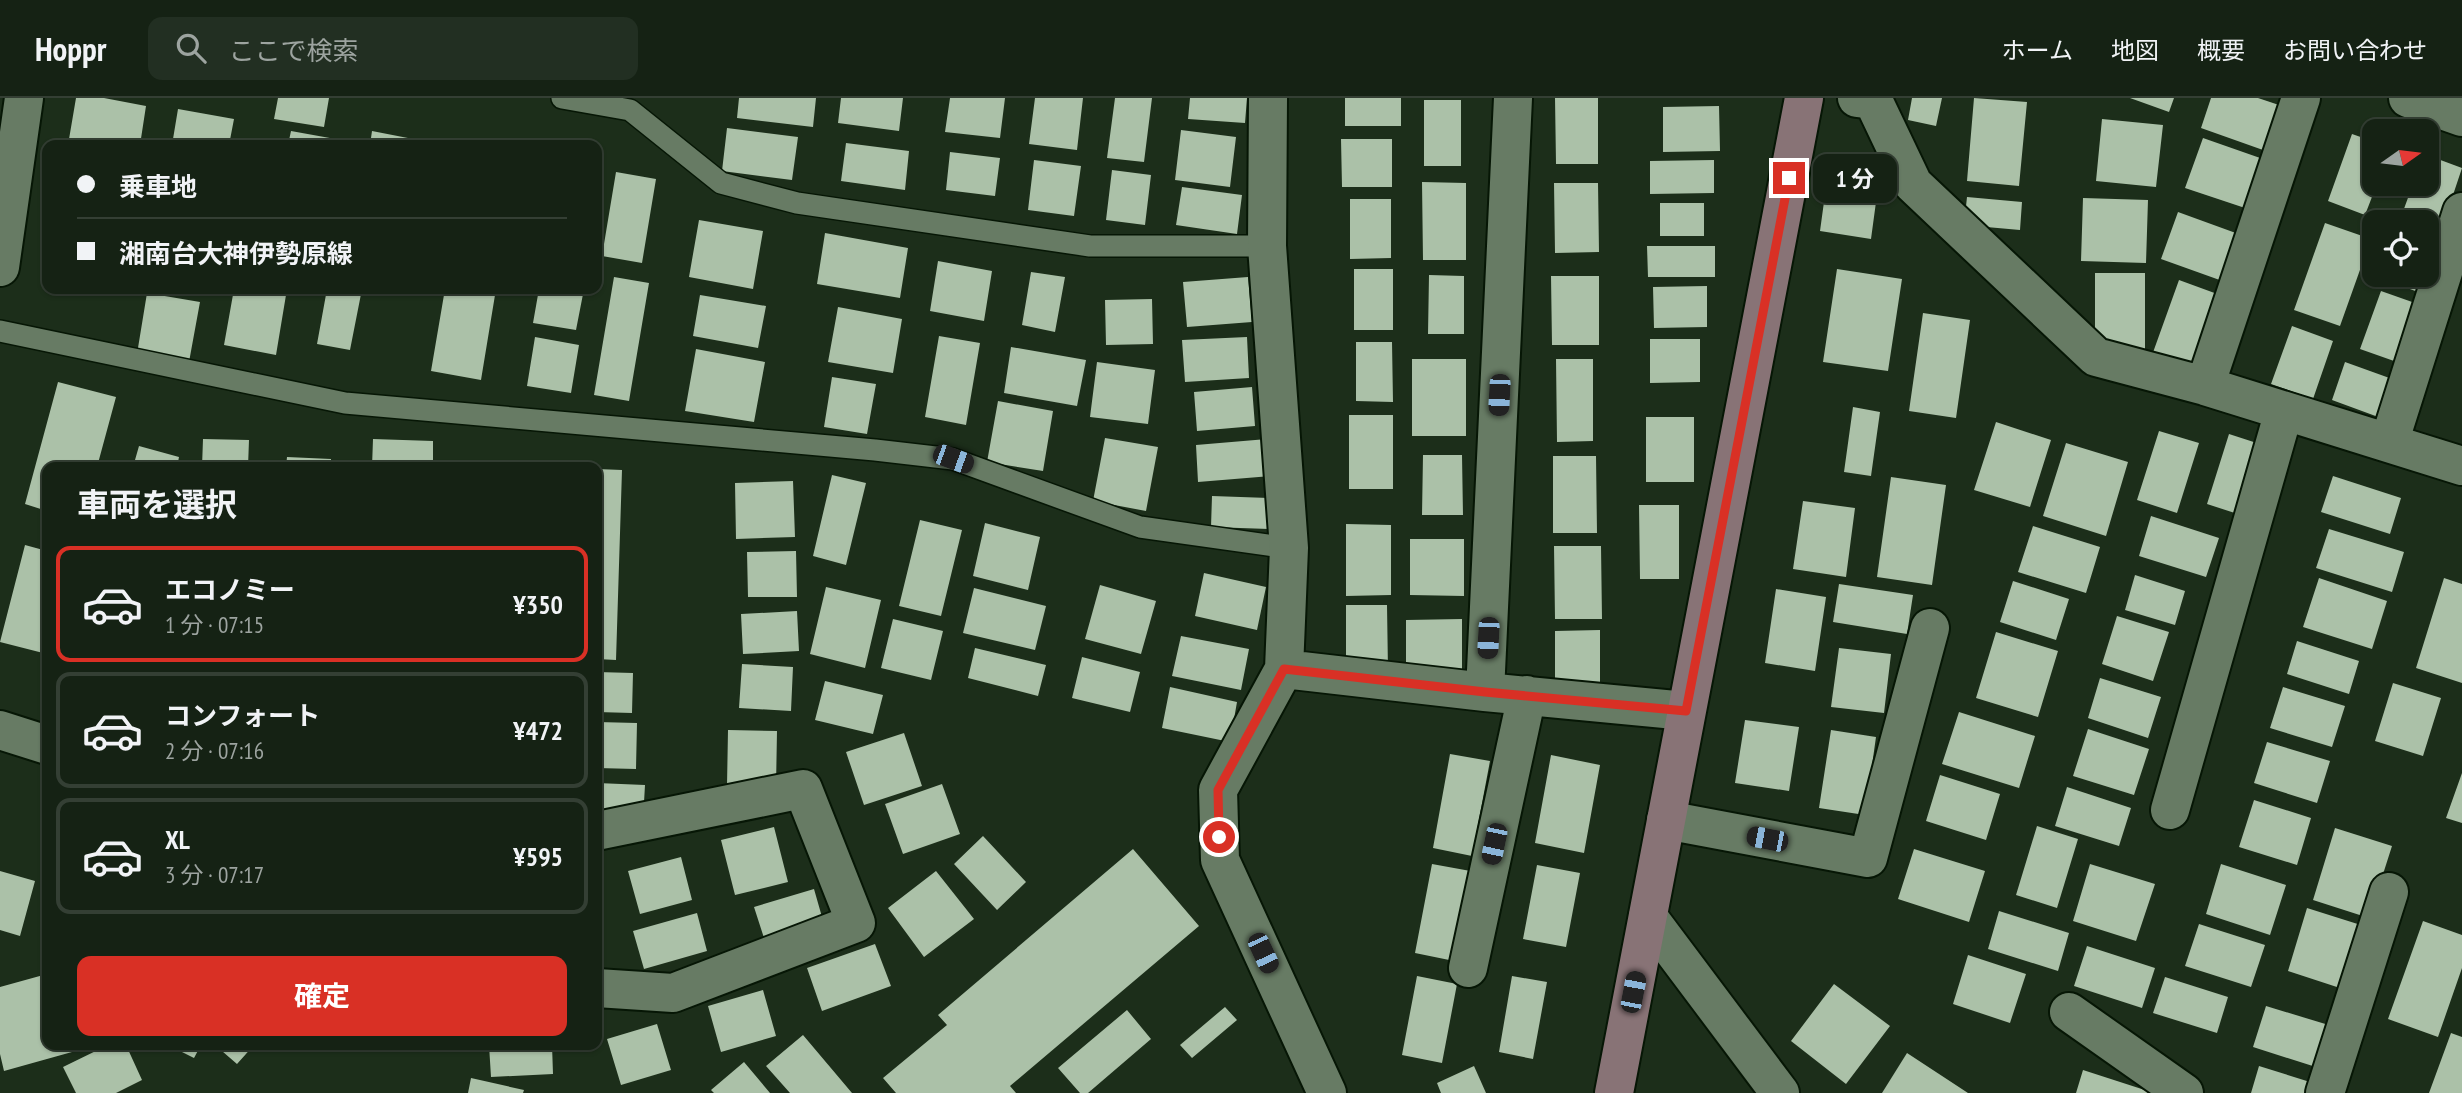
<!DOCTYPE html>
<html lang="ja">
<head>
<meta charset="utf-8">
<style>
	body { margin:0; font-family:"PT Sans Narrow","Noto Sans JP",sans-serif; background:#222f22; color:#f1f3f6; height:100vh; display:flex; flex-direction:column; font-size:26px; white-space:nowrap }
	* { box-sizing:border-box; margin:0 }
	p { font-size:23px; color:#9da4a0 }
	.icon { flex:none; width:38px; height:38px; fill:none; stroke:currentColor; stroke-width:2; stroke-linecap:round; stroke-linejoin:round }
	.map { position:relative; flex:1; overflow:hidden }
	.side { position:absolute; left:42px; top:364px; width:560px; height:588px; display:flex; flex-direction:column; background:#152214; border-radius:14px; box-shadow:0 2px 5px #0004,0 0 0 2px #343f34 }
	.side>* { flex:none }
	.guide { position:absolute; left:42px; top:42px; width:560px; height:154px; border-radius:14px; box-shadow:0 2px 5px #0004,0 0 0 2px #343f34; display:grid; align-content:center; height:154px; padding:0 35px; background:#152214 }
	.needle { width:46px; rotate:76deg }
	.controls { position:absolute; left:2362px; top:21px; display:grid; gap:14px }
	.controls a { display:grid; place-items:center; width:77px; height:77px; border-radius:14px; background:#152214; box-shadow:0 2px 5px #0004,0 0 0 2px #343f34; font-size:35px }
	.end { position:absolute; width:32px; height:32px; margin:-16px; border:9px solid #d93025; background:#fff; box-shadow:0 0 0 4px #fff }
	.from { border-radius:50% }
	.bubble { position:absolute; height:49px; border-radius:14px; background:#152214; box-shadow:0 2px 5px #0004,0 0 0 2px #343f34; font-size:23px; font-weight:700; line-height:49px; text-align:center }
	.car { position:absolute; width:21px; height:42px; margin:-21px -10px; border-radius:9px; box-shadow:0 0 5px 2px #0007; background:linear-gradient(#222 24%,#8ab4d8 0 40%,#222 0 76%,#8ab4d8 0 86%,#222 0) }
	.guide b { display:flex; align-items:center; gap:24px; height:66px; font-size:26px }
	.guide b+b { border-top:2px solid #343f34 }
	.guide i { width:18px; height:18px; background:#f1f3f6 }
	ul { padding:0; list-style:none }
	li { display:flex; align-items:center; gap:21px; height:116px; margin:0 14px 10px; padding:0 21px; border:4px solid #343f34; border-radius:14px }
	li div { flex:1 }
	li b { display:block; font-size:26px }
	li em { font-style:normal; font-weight:700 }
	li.current { border-color:#d93025 }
	li>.icon { width:63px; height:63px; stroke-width:1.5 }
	h2 { padding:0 35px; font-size:32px; line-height:84px }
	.button { display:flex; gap:14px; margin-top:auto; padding:14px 35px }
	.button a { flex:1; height:80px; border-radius:14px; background:#d93025; color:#fff; font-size:28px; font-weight:700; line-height:80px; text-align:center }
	header { display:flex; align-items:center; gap:42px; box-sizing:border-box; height:98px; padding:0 35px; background:#152214; border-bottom:2px solid #343f34 }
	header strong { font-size:33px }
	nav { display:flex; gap:38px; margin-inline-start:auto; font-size:24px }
	.search { width:490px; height:63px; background:#222f22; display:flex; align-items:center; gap:18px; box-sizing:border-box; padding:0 24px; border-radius:14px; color:#9da4a0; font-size:26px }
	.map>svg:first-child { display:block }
	.building { fill:#abc1a8 }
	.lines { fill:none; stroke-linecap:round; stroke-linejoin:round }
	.lane-casing { stroke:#061605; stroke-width:24 }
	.street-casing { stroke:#061605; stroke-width:42 }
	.secondary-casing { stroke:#061605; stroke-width:42 }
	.lane { stroke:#677b64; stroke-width:21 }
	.street { stroke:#677b64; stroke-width:38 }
	.secondary { stroke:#887376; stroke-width:38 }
	.route { stroke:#d93025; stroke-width:9 }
</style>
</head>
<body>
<header>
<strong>Hoppr</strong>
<div class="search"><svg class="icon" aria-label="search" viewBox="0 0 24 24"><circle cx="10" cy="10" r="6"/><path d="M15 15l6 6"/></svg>ここで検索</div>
<nav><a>ホーム</a><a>地図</a><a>概要</a><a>お問い合わせ</a></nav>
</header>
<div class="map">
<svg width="2462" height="995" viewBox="0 0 2462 995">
	<rect width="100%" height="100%" fill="#1c2e1a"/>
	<!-- building -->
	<path class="building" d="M76,0H104L146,8L140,47H68Z
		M278,0H329L324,29L274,21Z
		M739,0H816L813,29L737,20Z
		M841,0H903L899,33L838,25Z
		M950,0H1005L1000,40L945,34Z
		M1035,0H1083L1077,52L1029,46Z
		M1115,0H1152L1144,64L1107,60Z
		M1190,0H1247L1245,25L1188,21Z
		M1345,0H1401V28H1345Z
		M1555,0H1598V66H1556Z
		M1912,0H1942L1936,28L1908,22Z
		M1974,0L2027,4L2019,88L1967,83Z
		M2130,0H2174L2169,14Z
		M2211,0H2258L2279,7L2263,52L2201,30Z
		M1424,2H1461V68H1424Z
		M1719,8L1720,53L1663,54V9Z
		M178,11L234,21L229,47H172Z
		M2102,21L2163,27L2156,89L2096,83Z
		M727,30L798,39L792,82L722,73Z
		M1181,32L1236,39L1230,89L1175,82Z
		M291,33L352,44L351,47H288Z
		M372,33L413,41L412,47H370Z
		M2352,36L2375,44V86H2377L2365,117L2328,103Z
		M2203,40L2263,61L2245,110L2185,90Z
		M1341,41H1392V89H1342Z
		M846,45L909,53L905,92L841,83Z
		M950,54L1000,60L995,98L946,92Z
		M2427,57L2462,70L2441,133L2427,128V124H2415L2401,119L2413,86H2427Z
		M1830,60L1881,67L1871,141L1820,133Z
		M1034,62L1081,68L1074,118L1028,112Z
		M1714,62V95L1650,96V63Z
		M1112,72L1151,77L1145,127L1106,122Z
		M616,74L656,81L642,165L602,158Z
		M1422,84L1466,85V162H1423Z
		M1554,85H1598L1599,154L1555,155Z
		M1182,89L1242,97L1237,136L1176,127Z
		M1967,99L2022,104L2020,132L1964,127Z
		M2083,100L2148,102L2146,165L2081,163Z
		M1350,101H1391V160L1350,161Z
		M1660,105H1704V138H1660Z
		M2178,114L2244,138L2228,185L2161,161Z
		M699,122L763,133L753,191L689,179Z
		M2325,125L2371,141L2340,228L2294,212Z
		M825,135L908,150L900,200L817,186Z
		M2427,143L2443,149L2426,197L2383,181L2384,177H2427Z
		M1647,148H1715V179H1648Z
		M938,163L992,173L984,223L930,213Z
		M1354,171H1393V232H1354Z
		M1837,171L1902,181L1888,273L1823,264Z
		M1031,174L1065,179L1055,234L1022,227Z
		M2095,175H2145V254L2095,255Z
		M1429,177L1464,178V236H1428Z
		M1551,178H1599V247H1552Z
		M614,179L649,185L629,303L594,297Z
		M1248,179L1252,224L1187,229L1183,184Z
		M2179,182L2220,197L2193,275L2151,260Z
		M1707,188V229L1654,230L1653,189Z
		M234,191H287L276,257L224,247Z
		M327,191H362L350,252L317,246Z
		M445,191H496L481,282L431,273Z
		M539,191H584L576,232L533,225Z
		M2381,193L2415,205L2394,263L2360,251Z
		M147,195L200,204L189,264L137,256Z
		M700,197L766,208L758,250L693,238Z
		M1152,201L1153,246L1106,247L1105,202Z
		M838,209L902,221L893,275L828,264Z
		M1923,215L1970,222L1956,320L1909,313Z
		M2292,228L2333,243L2313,301L2271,286Z
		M939,238L980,245L966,327L925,319Z
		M535,239L579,247L571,295L527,288Z
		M1247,239L1249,280L1185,284L1182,242Z
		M1650,241H1700V284L1650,285Z
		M1356,244H1392L1393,304L1356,303Z
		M1011,249L1086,262L1077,308L1004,295Z
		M696,251L765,264L754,324L685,313Z
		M1412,261H1466V338H1412Z
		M1556,261H1593V343L1557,344Z
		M1097,264L1155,272L1148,326L1090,319Z
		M2345,264L2395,282L2381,320L2332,302Z
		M832,279L876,286L867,336L824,329Z
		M58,284L116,299L97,369H47V413L25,406Z
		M1252,289L1255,328L1197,333L1194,294Z
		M998,303L1053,313L1043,373L987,364Z
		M1853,309L1880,314L1871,378L1844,374Z
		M1349,317H1393V391H1349Z
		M1646,319H1694V384H1646Z
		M1996,324L2051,342L2030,409L1974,392Z
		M2159,333L2199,345L2177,415L2137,402Z
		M2229,336L2266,348L2244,418L2207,406Z
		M1105,340L1158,349L1146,413L1093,403Z
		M203,341L249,342L248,369H202Z
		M373,341L433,343V369H372Z
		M1267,341L1271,378L1198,384L1196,347Z
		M2066,345L2128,364L2106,438L2043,418Z
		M139,348L179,359L177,369H133Z
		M1423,357H1462L1463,417H1422Z
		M1553,358H1596L1597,435H1553Z
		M287,359L331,361V369H286Z
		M457,362L501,364V369H456Z
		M597,371L622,372L616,562L597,561Z
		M832,377L866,385L846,467L813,458Z
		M2333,378L2401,400L2390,436L2321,414Z
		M1891,379L1946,387L1932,487L1877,479Z
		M793,383L795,439L736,441L735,385Z
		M1212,398L1269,400V431L1211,429Z
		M1803,403L1855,410L1846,479L1793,471Z
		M1639,407H1679V481H1640Z
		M2151,418L2219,440L2206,479L2139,458Z
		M920,422L962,432L941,518L899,508Z
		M985,425L1040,439L1028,492L973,478Z
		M1346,426L1391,427V497L1346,498Z
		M2033,428L2100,449L2086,495L2018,474Z
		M2329,431L2404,454L2392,494L2316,470Z
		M1410,441H1464V498L1410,497Z
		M25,447L47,453V556L0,544Z
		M1554,448H1601L1602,521H1555Z
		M796,453L797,499H748L747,454Z
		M1204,475L1266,489L1257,532L1195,518Z
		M2135,477L2185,493L2175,527L2125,512Z
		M2319,480L2387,503L2372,551L2303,529Z
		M2444,480L2462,486V585L2416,570Z
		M2013,483L2069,501L2056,542L2000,524Z
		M1839,486L1913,497L1907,536L1833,524Z
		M1100,487L1156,503L1141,556L1085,541Z
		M826,489L881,502L865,570L810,556Z
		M974,490L1046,508L1035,552L963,535Z
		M1776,491L1826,499L1815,573L1765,565Z
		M1346,507H1387L1388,573H1346Z
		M797,513L799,553L743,556L741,516Z
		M2117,518L2169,534L2153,583L2102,566Z
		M893,521L943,533L931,582L881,570Z
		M1462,521V576L1406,577V522Z
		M1600,532V587H1555V533Z
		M1996,534L2058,553L2038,619L1976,600Z
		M1181,538L1249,551L1241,592L1172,578Z
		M2297,543L2359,563L2349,596L2287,576Z
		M975,550L1046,567L1038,598L968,580Z
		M1839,550L1891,556L1884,615L1831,609Z
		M1082,559L1140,574L1130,614L1072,600Z
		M742,566L793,569L791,613L739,610Z
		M597,574L633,575L632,615L597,614Z
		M2100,580L2161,599L2148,640L2088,620Z
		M825,583L883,597L873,636L815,622Z
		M2393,585L2441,600L2423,658L2375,643Z
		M1170,589L1237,604L1230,644L1162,630Z
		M2283,589L2345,608L2332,649L2270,630Z
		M1959,614L2035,638L2019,690L1942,666Z
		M1745,622L1799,629L1789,693L1735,685Z
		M597,624L637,625L636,671L597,670Z
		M2088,631L2149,651L2134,697L2073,678Z
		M728,632L777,633L776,689L727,688Z
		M1831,632L1876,639L1865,717L1819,710Z
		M904,635L922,688L864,707L846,654Z
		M2267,644L2330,663L2317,705L2254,685Z
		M1450,656L1490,663L1472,758L1433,750Z
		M1551,657L1600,667L1584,755L1535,745Z
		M2462,675V725L2446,720Z
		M1940,677L2000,696L1986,742L1926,723Z
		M597,685L645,687L643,722L597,721Z
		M942,686L960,736L903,756L885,706Z
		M2067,689L2131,710L2119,748L2055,728Z
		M2254,702L2311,720L2297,767L2239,749Z
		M2037,728L2078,741L2057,810L2016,797Z
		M774,729L788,784L735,797L721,742Z
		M2335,730L2392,748L2369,820L2313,802Z
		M983,738L1026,784L997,812L954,766Z
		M1133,751L1199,828L1010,988L1016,995H896L883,980L947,927L938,917Z
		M1914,751L1985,773L1969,824L1898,801Z
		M681,759L692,802L640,816L628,773Z
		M1432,766L1476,774L1459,864L1415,855Z
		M2090,766L2155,786L2136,843L2073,823Z
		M2221,766L2286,787L2270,837L2206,816Z
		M1537,767L1580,775L1566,849L1523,841Z
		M0,773L35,783L20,838L0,832Z
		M936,773L974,821L924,859L888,810Z
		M814,791L824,826L765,843L754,809Z
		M2307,810L2364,828L2343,891L2288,873Z
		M1999,813L2069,835L2058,873L1988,851Z
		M697,815L707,853L644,871L633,833Z
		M2423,823L2462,837V870L2438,939L2388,921Z
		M2199,826L2265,847L2251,889L2185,868Z
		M875,846L891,888L822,913L807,870Z
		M2087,848L2155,870L2142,910L2074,888Z
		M1968,857L2026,876L2010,925L1953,906Z
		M47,876V947H71L72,954L4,973L0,956V889Z
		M1417,878L1457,886L1442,965L1402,957Z
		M1512,878L1547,884L1533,961L1499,954Z
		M2165,879L2228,899L2217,935L2153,915Z
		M1834,886L1890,928L1846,986L1791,943Z
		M763,892L776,938L721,954L708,908Z
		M2266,908L2332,928L2319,970L2253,949Z
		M1225,909L1237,922L1192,960L1180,947Z
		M1127,912L1151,941L1088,995H1080L1058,970Z
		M657,926L671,972L621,987L607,941Z
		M2451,935L2462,939V995H2429Z
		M803,937L852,995H790L766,968Z
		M108,947H126L142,982L116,995H76L63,969Z
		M168,947H201L194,960Z
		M215,947H254L237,966Z
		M489,947H552L553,976L491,979Z
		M1907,955L1968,995H1882Z
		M744,964L770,995H714L711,992Z
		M1474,968L1486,995H1441L1437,985Z
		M2259,968L2310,984L2307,995H2251Z
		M2083,972L2151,994V995H2076Z
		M471,980L524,992L523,995H468Z"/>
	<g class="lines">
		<!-- lane casing -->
		<g class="lane-casing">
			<path id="lane" d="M562,0L630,12L721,85L797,105L1090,148H1267
				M0,233L345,305L875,352L953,361L1140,429L1289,450"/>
		</g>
		<!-- street casing -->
		<g class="street-casing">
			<path id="street" d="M1268,0L1267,148L1289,450L1284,571L1218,692L1220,762L1327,995
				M1857,0L1873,2L1913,86L2096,259L2205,288L2462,368
				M2408,0L2462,19
				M0,169L24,0
				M2205,288L2301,0
				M2389,345L2462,114
				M1284,571L1485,594L1686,613
				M1485,594L1513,0
				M0,632L47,647
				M2170,712L2284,313
				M1666,722L1868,760L1930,530
				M597,733L803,691L856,825L673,895L597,890
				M1648,819L1780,995
				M1468,870L1527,597
				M2069,914L2184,995
				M2325,995L2389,794"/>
		</g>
		<!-- secondary casing -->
		<g class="secondary-casing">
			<path id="secondary" d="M1614,995L1804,0"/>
		</g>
		<!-- lane -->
		<use href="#lane" class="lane"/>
		<!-- street -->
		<use href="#street" class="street"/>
		<!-- secondary -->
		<use href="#secondary" class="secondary"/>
	</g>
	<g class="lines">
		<!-- route -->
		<path class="route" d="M1219,739L1218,692L1284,571L1485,594L1686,613L1789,80"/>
	</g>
</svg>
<div class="controls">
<a><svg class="needle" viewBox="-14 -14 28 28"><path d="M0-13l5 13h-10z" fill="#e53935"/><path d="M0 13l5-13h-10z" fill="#9da4a0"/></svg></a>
<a><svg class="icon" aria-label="locate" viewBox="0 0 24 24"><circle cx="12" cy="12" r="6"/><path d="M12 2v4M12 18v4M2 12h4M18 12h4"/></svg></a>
</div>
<i class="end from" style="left:1219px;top:739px"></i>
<i class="end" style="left:1789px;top:80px"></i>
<div class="bubble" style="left:1813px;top:56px;width:84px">1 分</div>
<i class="car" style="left:1499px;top:297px;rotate:183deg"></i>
<i class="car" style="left:953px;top:361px;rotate:110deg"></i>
<i class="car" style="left:1488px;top:540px;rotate:183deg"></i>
<i class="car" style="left:1767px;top:741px;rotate:281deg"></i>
<i class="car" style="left:1494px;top:746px;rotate:192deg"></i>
<i class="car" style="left:1263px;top:855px;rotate:155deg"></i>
<i class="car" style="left:1633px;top:894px;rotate:11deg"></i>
<div class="guide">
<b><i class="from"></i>乗車地</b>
<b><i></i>湘南台大神伊勢原線</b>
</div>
<section class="side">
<h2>車両を選択</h2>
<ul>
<li class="current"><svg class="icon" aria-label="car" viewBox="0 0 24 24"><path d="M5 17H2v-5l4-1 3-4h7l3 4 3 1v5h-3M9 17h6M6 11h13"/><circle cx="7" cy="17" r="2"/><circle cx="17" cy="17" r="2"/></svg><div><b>エコノミー</b><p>1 分 · 07:15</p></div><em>¥350</em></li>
<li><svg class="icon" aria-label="car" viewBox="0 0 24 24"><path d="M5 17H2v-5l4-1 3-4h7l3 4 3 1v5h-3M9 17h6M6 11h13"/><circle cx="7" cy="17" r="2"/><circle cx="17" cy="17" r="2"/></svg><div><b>コンフォート</b><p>2 分 · 07:16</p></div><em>¥472</em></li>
<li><svg class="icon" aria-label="car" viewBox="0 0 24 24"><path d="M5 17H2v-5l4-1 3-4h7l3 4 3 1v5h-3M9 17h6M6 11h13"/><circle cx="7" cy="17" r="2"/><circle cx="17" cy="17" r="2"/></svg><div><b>XL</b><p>3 分 · 07:17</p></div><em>¥595</em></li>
</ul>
<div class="button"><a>確定</a></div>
</section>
</div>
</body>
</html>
